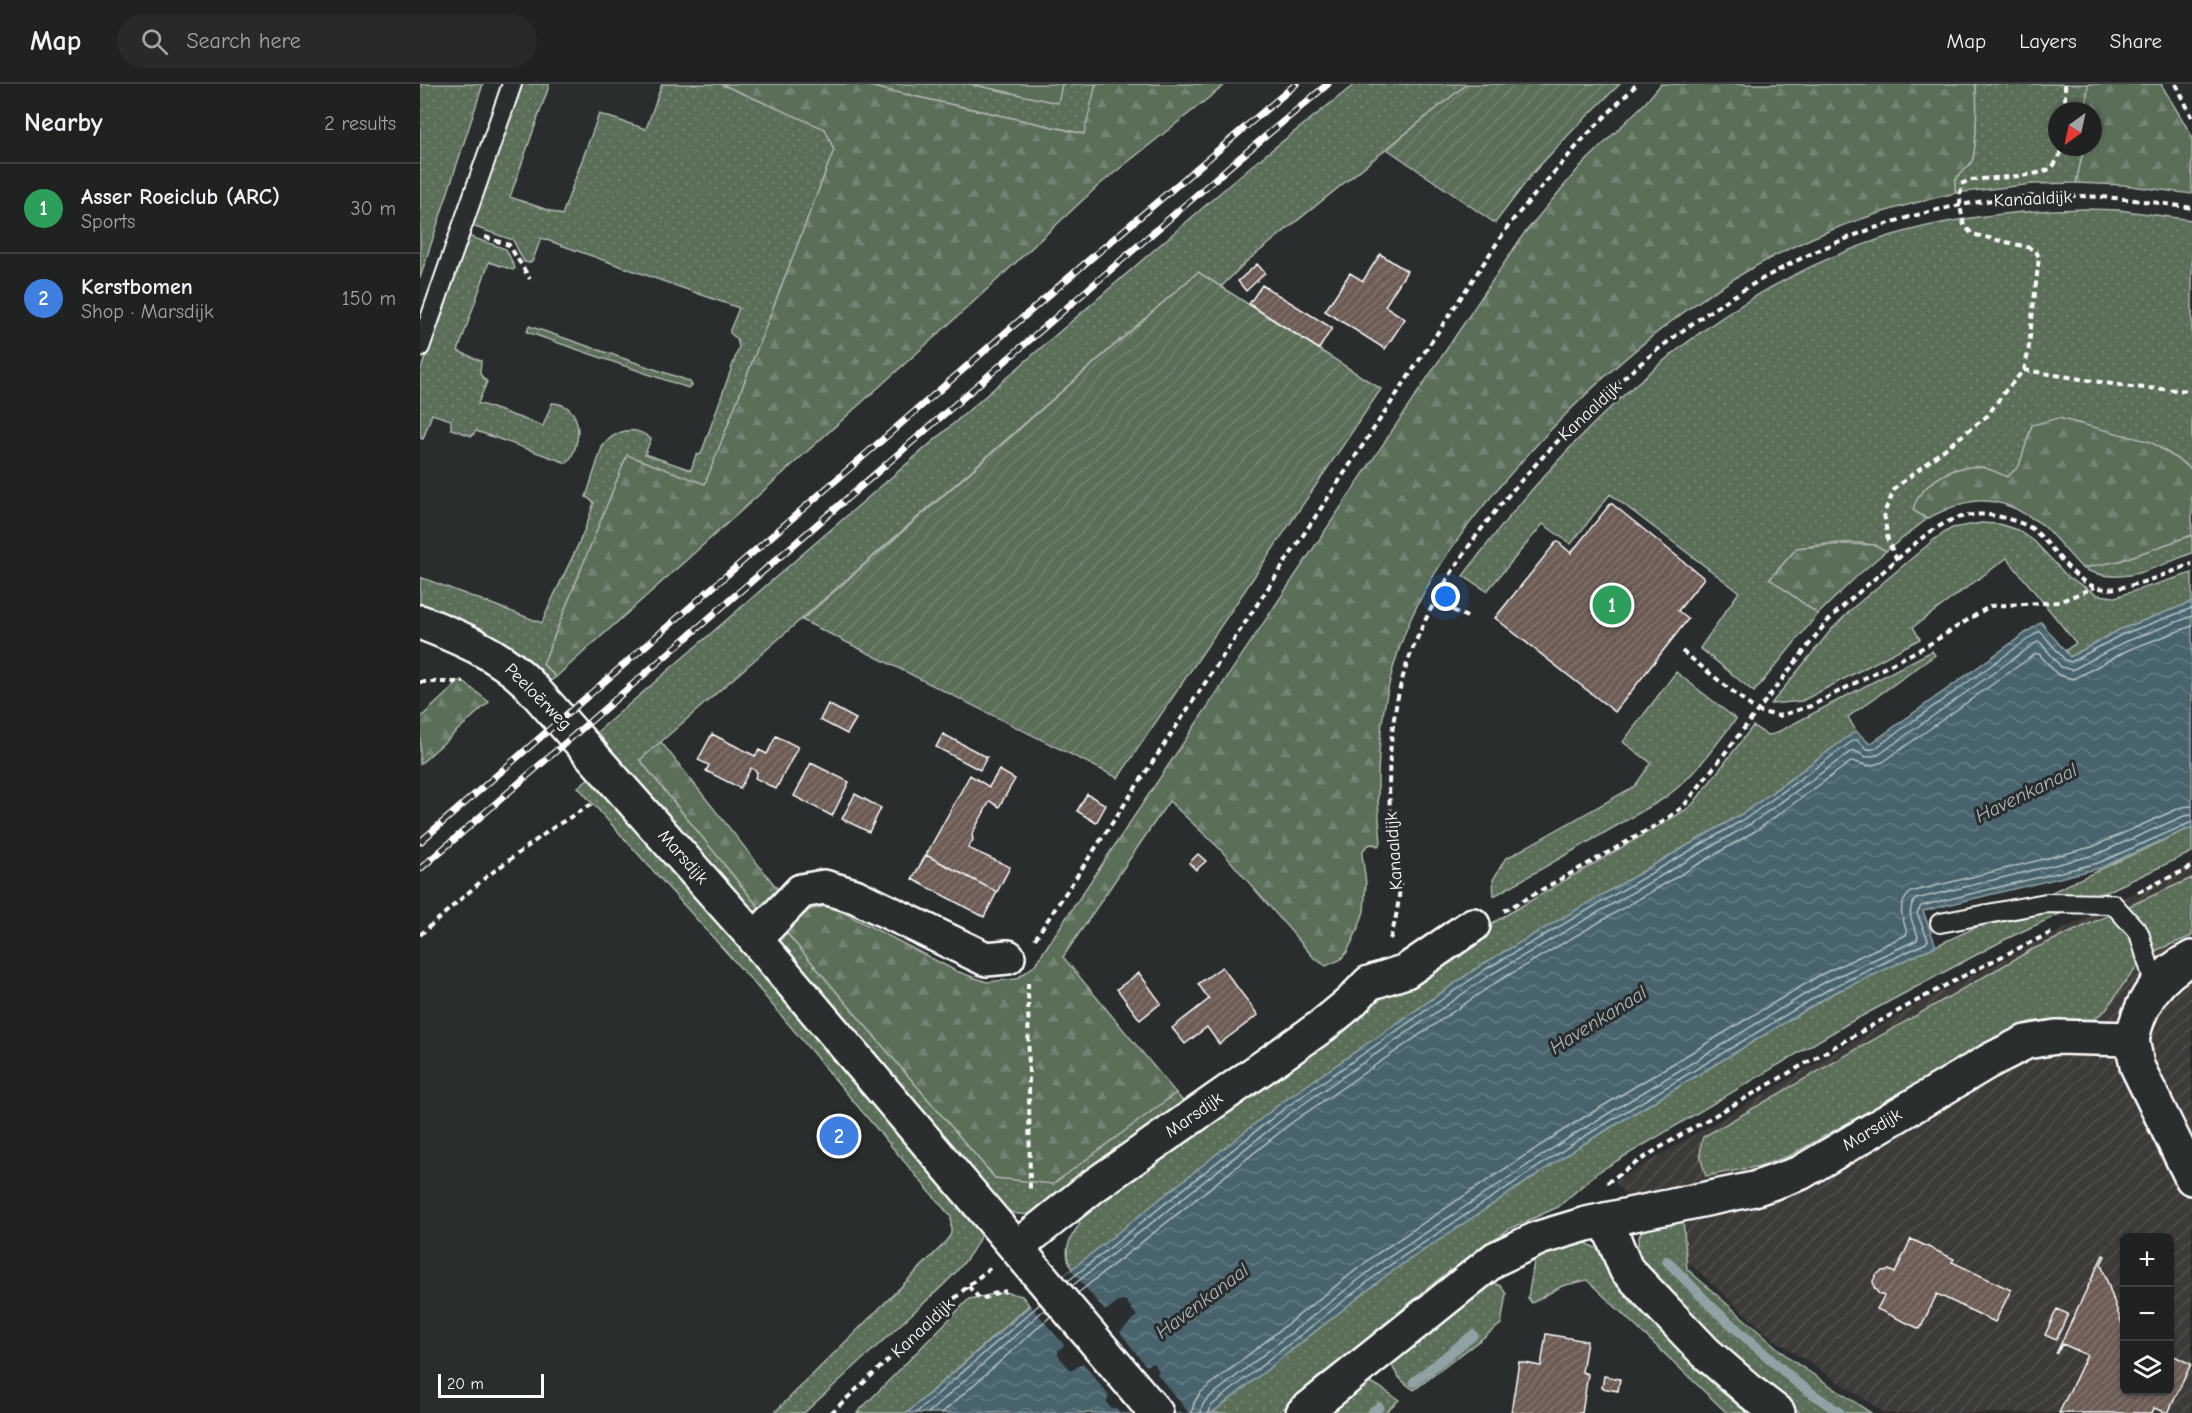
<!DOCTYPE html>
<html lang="en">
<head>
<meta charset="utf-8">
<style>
  body { margin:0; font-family:"Comic Neue",sans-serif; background:#282a2a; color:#f1f3f6 }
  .controls { position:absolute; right:18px; bottom:18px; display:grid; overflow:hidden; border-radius:9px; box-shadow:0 2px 4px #0004 }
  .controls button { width:54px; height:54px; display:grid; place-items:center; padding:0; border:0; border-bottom:2px solid #3d3f40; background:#202222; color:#f1f3f6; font:30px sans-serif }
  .compass { position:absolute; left:1628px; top:18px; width:54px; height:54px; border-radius:50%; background:#202222; box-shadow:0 2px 4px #0004; rotate:213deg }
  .scale { position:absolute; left:18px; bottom:15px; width:106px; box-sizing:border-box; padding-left:6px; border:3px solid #fff; border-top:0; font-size:16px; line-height:21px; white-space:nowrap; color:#fff; -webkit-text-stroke:4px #2a2d2e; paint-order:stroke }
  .you { position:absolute; left:1026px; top:513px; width:21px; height:21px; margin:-15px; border:4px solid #fff; border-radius:50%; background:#1a73e8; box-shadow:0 0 0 9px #1a73e833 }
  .badge { display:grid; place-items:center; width:39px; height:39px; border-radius:50%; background:#2563eb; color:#fff; font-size:20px; font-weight:700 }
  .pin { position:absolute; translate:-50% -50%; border:3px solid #fff; box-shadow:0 2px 6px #0006 }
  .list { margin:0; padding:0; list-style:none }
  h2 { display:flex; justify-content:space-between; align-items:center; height:78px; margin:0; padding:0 24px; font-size:26px }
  h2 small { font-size:20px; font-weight:400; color:#a2a4a5 }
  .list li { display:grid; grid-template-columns:39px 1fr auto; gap:18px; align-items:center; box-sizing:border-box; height:90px; padding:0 24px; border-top:2px solid #3d3f40 }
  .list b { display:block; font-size:22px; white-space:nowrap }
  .list p { margin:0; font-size:20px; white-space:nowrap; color:#a2a4a5 }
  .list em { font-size:20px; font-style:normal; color:#a2a4a5 }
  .icon { flex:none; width:33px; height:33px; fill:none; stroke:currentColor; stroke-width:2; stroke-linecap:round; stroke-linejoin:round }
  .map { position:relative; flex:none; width:1772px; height:1329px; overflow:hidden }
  header { display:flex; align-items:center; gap:36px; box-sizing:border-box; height:84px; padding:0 30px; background:#202222; border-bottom:2px solid #3d3f40 }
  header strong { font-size:28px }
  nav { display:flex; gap:33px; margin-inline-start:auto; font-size:21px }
  .search { width:420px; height:54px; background:#282a2a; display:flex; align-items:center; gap:15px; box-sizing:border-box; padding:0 21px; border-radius:33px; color:#a2a4a5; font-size:22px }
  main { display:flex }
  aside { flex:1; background:#202222 }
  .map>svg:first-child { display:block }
</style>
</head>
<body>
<header>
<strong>Map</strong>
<div class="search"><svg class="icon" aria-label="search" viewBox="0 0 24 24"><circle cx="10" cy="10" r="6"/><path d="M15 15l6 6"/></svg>Search here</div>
<nav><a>Map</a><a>Layers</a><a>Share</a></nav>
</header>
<main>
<aside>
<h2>Nearby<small>2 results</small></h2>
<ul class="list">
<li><span class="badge" style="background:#2e9e5b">1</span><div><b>Asser Roeiclub (ARC)</b><p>Sports</p></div><em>30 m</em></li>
<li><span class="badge" style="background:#3f7fe0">2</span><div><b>Kerstbomen</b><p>Shop · Marsdijk</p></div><em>150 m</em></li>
</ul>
</aside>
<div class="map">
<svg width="1772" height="1329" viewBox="0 0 1772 1329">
  <defs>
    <pattern id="industrial-furrows" width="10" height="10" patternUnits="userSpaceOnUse" patternTransform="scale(1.5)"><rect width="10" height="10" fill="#3e3b39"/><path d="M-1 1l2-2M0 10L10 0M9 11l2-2" fill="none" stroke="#514f4d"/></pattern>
    <pattern id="grass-dots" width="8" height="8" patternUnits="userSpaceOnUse" patternTransform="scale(1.5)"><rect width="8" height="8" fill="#5a6e59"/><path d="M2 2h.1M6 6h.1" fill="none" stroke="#738472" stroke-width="1.8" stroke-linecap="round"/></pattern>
    <pattern id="forest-firs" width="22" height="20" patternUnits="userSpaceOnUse" patternTransform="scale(1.5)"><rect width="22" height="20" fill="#5a6e59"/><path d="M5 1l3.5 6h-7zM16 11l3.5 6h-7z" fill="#738472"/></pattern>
    <pattern id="garden-furrows" width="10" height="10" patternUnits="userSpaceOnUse" patternTransform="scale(1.5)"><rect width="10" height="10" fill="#5a6e59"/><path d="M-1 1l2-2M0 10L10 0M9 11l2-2" fill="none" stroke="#738472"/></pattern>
    <pattern id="water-waves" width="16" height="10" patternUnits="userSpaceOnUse" patternTransform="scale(1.5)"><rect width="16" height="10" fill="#48646d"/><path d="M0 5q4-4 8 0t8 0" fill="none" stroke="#637b83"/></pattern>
    <pattern id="building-hatch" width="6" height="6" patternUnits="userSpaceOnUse" patternTransform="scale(1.5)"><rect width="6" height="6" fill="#6c5b54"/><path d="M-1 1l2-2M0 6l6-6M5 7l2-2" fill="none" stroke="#82746e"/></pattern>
  </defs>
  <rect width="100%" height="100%" fill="#2a2d2e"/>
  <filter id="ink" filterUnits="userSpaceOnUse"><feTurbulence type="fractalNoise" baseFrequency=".0167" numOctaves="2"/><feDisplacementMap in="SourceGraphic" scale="12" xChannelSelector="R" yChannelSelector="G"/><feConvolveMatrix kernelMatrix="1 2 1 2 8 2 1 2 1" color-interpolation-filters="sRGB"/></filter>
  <g filter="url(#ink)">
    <path fill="url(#industrial-furrows)" fill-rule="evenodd" d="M1772,779V1329H1465L1352,1254L1246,1158L1194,1098L1499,919ZM1704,1154H1750V1306H1704Z"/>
    <path fill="url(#grass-dots)" stroke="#acb6ac" stroke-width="1.5" d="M0,0H63L0,194Z
      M99,0H129V2L90,113L142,131L179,30L226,45L242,0H301L406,45L414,66L285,401L207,372L123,580L136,593L129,598L0,524V493L122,539C138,498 162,461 174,418L166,413L182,363C195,346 214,340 231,355L225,370L271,386L276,371L281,370L319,263L317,255L310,249V246L319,224L121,154L113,176L109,179L104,178L93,156L52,142Z
      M439,0H550L638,18L642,0H676L665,50Z
      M935,0H1047L826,178L801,203L778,188L220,676L341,826L329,834L177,648L830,83Z
      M1555,0H1668L1666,27H1637V63H1664L1656,99L1613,100L1536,109C1531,89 1544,91 1552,77C1556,69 1558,9 1555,0Z
      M1666,125L1699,126L1772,136V385L1731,358L1612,341L1599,383L1587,393L1563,383L1533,385L1513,398L1493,426L1507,435L1466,467C1442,452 1404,461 1377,464L1350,495L1398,530L1334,608L1280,564L1319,508L1190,410L1151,460L1123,440L1067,507L1043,492C1152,345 1294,205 1473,151C1536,132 1601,126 1666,125Z
      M48,152L86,165L95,184L93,186L69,178L38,267L61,277L60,290L67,298L58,319L123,342L132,319C165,320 162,361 147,379L56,347L52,352L31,345V336L12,330L3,355L0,354V288Z
      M109,242L269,297L272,301L268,304L107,248Z
      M1561,439L1579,440L1598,446L1614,457L1648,493L1678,511L1695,513L1772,489V518L1699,546L1650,573L1645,567L1656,559L1587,474L1493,543L1500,555L1382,617L1351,620L1411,546L1435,522L1516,454L1532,444Z
      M1772,451V469C1735,483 1701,504 1662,484L1699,477Z
      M1512,567L1515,571L1428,633L1436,647L1325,728L1063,880L861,1019L652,1185C642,1168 649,1154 660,1140L654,1130L1052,851L1264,727L1273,720L1333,642L1347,651L1354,650Z
      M1256,588L1316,635C1292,665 1271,698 1238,718L1074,812L1073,796L1085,775L1215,702L1231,679L1203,658Z
      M175,689L562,1148C547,1186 509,1213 480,1241C448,1270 416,1300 384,1329H354L524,1160L531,1150V1133L333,898L158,703Z
      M1772,743V768L1584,856L1427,940L1178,1088L1138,1123L1089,1145L1016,1197L858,1329H792L968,1190L1160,1062L1412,910Z
      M1772,794V852L1737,866L1719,881L1702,902L1686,926L1674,935L1613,937L1598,942L1371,1071L1340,1082L1286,1092C1281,1077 1278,1068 1283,1053L1611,866Z
      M365,847L575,1094L633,1099L756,1009L766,1021L622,1127C595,1135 590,1129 569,1112L351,860Z
      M1263,1133L1267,1185L1370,1275L1451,1329H1381L1314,1277L1223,1186C1217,1169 1212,1148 1233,1138C1241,1134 1254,1134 1263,1133Z
      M1166,1159L1181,1167L1190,1189L1212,1219L1299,1306L1327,1329H1307L1167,1196L1142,1202L1112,1219L1108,1214L1115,1172L1151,1161Z
      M1071,1198L1081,1202L1086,1210L1081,1240L994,1306C981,1297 974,1290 970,1275Z
      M585,1208L602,1212L609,1221L487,1329H437L549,1215Z
      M945,1298L958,1302L979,1316L964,1329H902Z"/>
    <path fill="url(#forest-firs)" stroke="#acb6ac" stroke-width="1.5" d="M301,0H439L664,50L676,0H806L679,101L548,223L136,593L123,580L207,371L285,400L414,66L405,45Z
      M1241,0H1555C1558,9 1556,69 1552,77C1544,91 1531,89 1536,109C1486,120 1438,134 1392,154C1280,203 1182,287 1101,378C1059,425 1019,474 992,532C960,603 953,681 961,758L958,762C950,757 944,763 942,770L946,799L944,827L938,845L927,868L920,876L906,882L894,874L800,765L749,717L643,873L756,1009L633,1100L575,1094L365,847L389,826L409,821L536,887L567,898L596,895L614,882L1103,151L1159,84L1226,18Z
      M1668,0H1741L1772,52V110L1703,101L1656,99L1664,63H1673V27H1666Z
      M1638,334L1731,358L1772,385V451L1699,477L1662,484C1649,470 1637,456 1624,442C1619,438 1613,435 1608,432C1572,408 1543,415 1507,435L1493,426C1499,399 1538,377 1565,384C1573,386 1580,390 1587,393L1599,382L1612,341Z
      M1425,460L1455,461L1466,467L1436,493L1398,530L1350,495L1377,464Z
      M41,596L69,618L0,680V634Z
      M241,658L360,808L341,826L220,676Z"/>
    <path fill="url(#garden-furrows)" stroke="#acb6ac" stroke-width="1.5" d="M1047,0H1200L1154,45L1113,89L1075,139L967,65Z
      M778,188L961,305L698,694L382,536Z"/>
    <path fill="#5a6e59" stroke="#acb6ac" stroke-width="1.5" d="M550,0H642L638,19Z"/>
    <path fill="url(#water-waves)" stroke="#91a2a7" stroke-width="1.5" d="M1772,518V743L1680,784L1503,827L1516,862L1412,910L1160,1062L968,1190L792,1329H487L652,1185L861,1019L1063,880L1325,728L1436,647L1450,660L1621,538L1650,573L1699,546Z"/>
    <path fill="#2a2d2e" d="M651,1186L685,1227L701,1216L706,1217L717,1232L700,1248L726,1282L731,1279L734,1280L739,1286L737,1290L769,1329H700L696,1324H691L686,1318L689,1312L663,1279L651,1287L638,1271V1267L644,1261L609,1220Z"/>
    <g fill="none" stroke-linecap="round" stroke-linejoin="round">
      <path stroke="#b6c1c5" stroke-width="1.5" d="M648,1197L865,1024L1066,885L1328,733L1434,656H1437L1447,665H1454L1618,548H1621L1645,576L1651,578L1701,551L1772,524
        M652,1202L869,1030L1070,891L1332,739L1433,666L1446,673L1458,671L1617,558H1620L1641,583L1652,586L1705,558L1772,532
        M658,1209L874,1037L1075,899L1337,746L1432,677L1449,682L1463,678L1615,570H1619L1638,591L1654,595L1708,566L1772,542
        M496,1329L620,1220
        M508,1329L625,1225
        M522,1329L631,1232
        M772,1329L774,1319L780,1309L955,1171L1148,1043L1400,891L1486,851L1487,848C1481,832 1477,820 1491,808L1672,763L1762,723L1772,722
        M781,1329L782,1322L786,1316L960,1179L1153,1051L1405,898L1497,856L1498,852C1493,840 1485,827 1496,815L1675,771L1764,732L1772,731
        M789,1329L791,1322L964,1185L1157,1057L1409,905L1506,859L1508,856L1497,829L1501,822L1678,779L1772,738"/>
      <path stroke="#91a2a7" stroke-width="10" d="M1247,1177L1295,1226L1376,1298L1420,1329
        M994,1298L1053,1251
        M951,1329L959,1323"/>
    </g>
    <path fill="url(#building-hatch)" stroke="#fff" stroke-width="1.5" d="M960,170L987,187L965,222L985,235L965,265L905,227L930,189L943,197Z
      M837,180L845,189L826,207L818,197Z
      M842,201L912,244L899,265L829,220Z
      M1191,419L1284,494L1258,527L1268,535L1195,628L1075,534L1137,457L1151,469Z
      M408,620L436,635L427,650L400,636Z
      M292,650L335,672L339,666L347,670L356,652L378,663L356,705L335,694L337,688L331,684L320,704L286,687L289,681L278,676Z
      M523,650L567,673L560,686L516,663Z
      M391,679L429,698L412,732L374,712Z
      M579,686L595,695L579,723L570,717L552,750L553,756L548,764L590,783L577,808L506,771L550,691L569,703Z
      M435,710L461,724L449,748L422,735Z
      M667,710L686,721L676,739L657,727Z
      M778,770L786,777L776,786L769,779Z
      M506,771L577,808L564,833L492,795Z
      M802,883L838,931L799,960L787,943L765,960L752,944L789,915L778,900Z
      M719,889L741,919L720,936L697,905Z
      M1491,1155L1534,1175L1532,1178L1591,1206L1575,1238L1517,1210L1500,1245L1457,1225L1464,1212L1458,1209L1454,1203L1453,1197L1456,1191L1462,1187L1469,1186L1475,1189Z
      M1683,1171L1685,1172L1681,1180L1704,1246V1306H1750V1270L1771,1280L1748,1329L1734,1324L1732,1329H1639L1667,1271L1643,1260L1636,1270Z
      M1637,1225L1648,1230L1636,1256L1625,1251Z
      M1126,1250L1167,1257L1162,1288L1168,1290L1162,1329H1091L1099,1278L1121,1282Z
      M1184,1292L1200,1295L1198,1307L1182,1304Z"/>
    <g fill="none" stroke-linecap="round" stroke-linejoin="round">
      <g stroke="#fff" stroke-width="22">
        <path id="lane" d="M0,263L92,0
          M1520,839L1626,819L1693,820L1719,849L1735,902"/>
      </g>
      <g stroke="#fff" stroke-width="38">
        <path id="street" d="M335,855L381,807L404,803L435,812L566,875L588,873
          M1712,955L1717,982L1772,1094
          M1186,1136L1206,1185L1285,1268L1332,1309L1358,1329
          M597,1163L672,1103L902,942L930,919L949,899L986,887L1053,841"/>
      </g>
      <g stroke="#fff" stroke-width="38">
        <path id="secondary" d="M0,538C39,553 77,569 107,598L335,855L736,1329
          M883,1329L1075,1175L1119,1154L1166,1140L1334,1105L1380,1089L1569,977L1606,958L1636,953L1712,955C1720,918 1738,891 1772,874"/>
      </g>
      <path stroke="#fff" stroke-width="4" stroke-dasharray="6 4.5" stroke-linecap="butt" d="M1756,0L1772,33
        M1645,27V0
        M65,153L89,161L110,195
        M1604,286L1711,303L1772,307
        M1477,476L1468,457L1464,429L1475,404L1567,332L1586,306L1604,286L1608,270L1619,173L1615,166L1607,163L1552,150L1544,141L1540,122L1541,100L1550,96C1567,94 1619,93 1631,84C1637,79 1640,70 1642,63
        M1014,517L1047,533
        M1262,567L1337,627L1359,632L1391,622L1508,561L1570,522L1639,518L1675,503
        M0,598H44
        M1718,808L1772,783
        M1084,827L1242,738L1263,723L1405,540C1424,520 1445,503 1466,485C1501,455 1530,421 1581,433C1592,436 1605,439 1615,447C1634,463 1650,494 1675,503C1700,511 1747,489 1772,480
        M0,851L66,793L134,743L172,720
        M615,855L1091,138L1164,54L1217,0
        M970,855C976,837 979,818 980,799C980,779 973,757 971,737C966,688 971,626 987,580C1018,494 1070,428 1133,362C1255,233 1410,132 1590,114C1650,108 1712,114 1772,124
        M608,899L610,1108
        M1187,1099C1236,1063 1291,1034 1343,1004C1438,949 1533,894 1633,848
        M548,1202L561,1216L573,1210L586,1207
        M411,1329L548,1202L570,1184"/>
      <use href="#lane" stroke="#2a2d2e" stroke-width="18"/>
      <use href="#street" stroke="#2a2d2e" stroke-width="33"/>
      <use href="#secondary" stroke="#2a2d2e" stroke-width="33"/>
      <g stroke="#fff" stroke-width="7">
        <path id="rail" d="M0,758L669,176L876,0
          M0,785L810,82L908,0"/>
      </g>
      <use href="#rail" stroke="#2a2d2e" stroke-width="4.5" stroke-dasharray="14" stroke-linecap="butt"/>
    </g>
  </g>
  <g text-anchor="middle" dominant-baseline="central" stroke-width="6" stroke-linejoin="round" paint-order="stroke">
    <g font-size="18" fill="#fff" stroke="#2a2d2e">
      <text transform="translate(1613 115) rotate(-3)">Kanaaldijk</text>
      <text transform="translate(1170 327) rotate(-43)">Kanaaldijk</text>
      <text transform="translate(118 613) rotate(45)">Peeloërweg</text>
      <text transform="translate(974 767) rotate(-94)">Kanaaldijk</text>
      <text transform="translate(263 773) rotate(49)">Marsdijk</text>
      <text transform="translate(774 1031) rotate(-35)">Marsdijk</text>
      <text transform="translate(1452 1046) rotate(-31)">Marsdijk</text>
      <text transform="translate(503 1244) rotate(-43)">Kanaaldijk</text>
    </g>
    <g font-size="20" font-style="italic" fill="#adb9bd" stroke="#2a2d2e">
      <text transform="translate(1606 709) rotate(-26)">Havenkanaal</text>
      <text transform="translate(1178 936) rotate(-32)">Havenkanaal</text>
      <text transform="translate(782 1217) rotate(-37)">Havenkanaal</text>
    </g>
  </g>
</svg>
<div class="controls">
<button>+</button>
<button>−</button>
<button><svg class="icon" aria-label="layers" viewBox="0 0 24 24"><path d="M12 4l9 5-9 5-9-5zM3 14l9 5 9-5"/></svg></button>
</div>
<svg class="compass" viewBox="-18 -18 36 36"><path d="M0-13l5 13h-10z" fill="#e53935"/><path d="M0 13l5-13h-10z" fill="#a2a4a5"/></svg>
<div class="scale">20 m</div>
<div class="you"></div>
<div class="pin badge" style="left:1192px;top:521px;background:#2e9e5b">1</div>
<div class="pin badge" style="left:419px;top:1052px;background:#3f7fe0">2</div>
</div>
</main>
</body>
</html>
